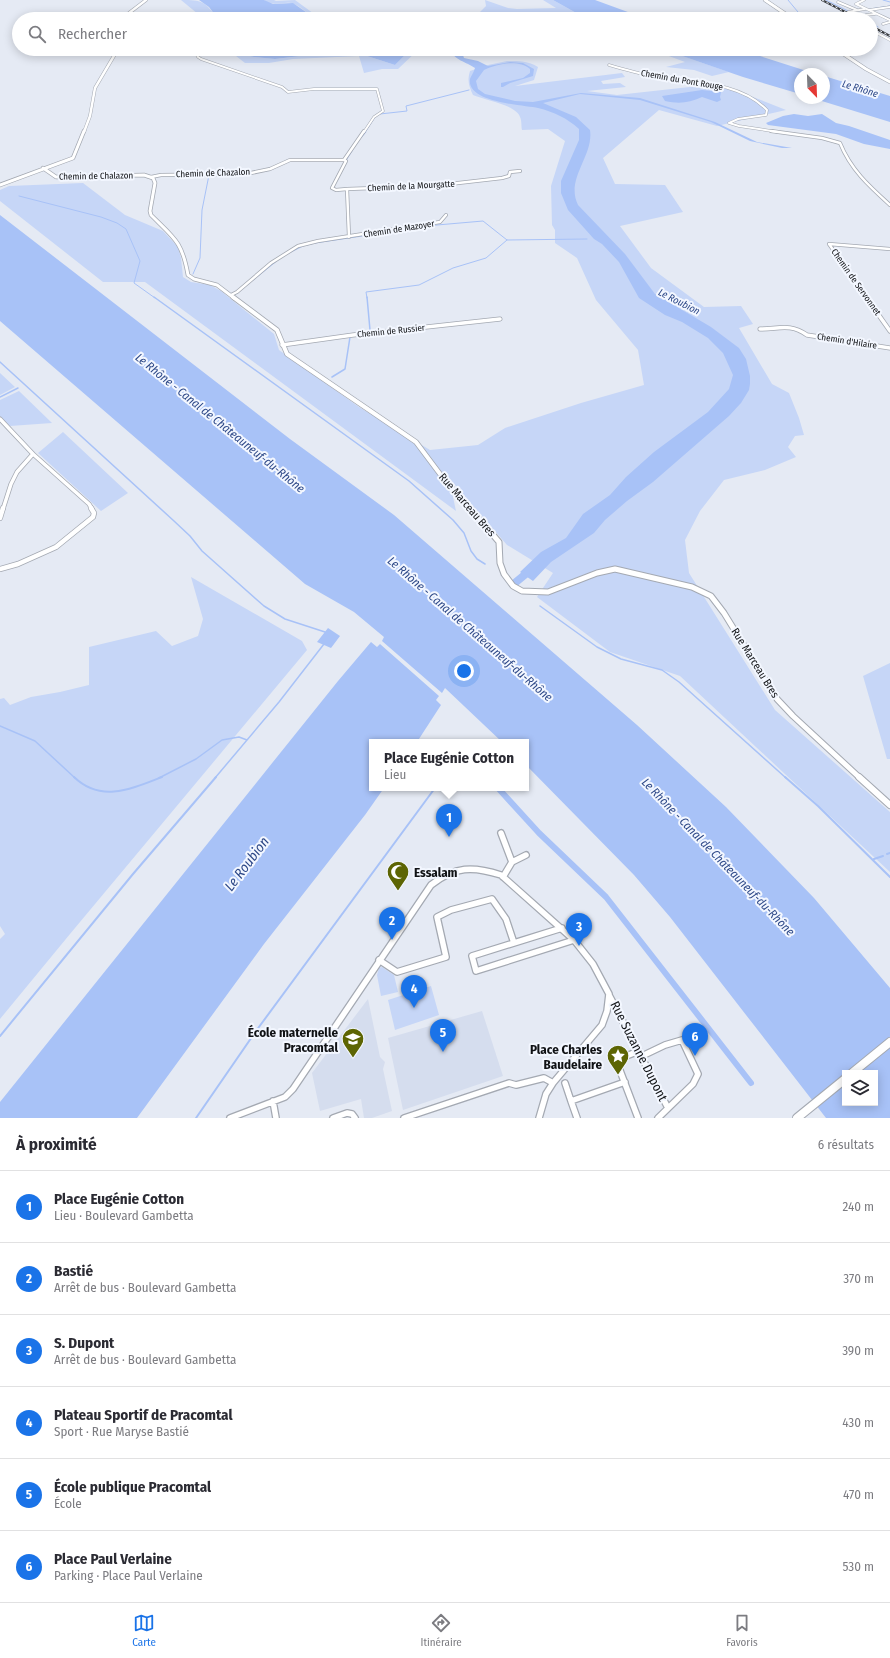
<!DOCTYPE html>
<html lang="fr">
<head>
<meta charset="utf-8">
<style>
  body { margin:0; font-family:"Fira Sans Condensed",sans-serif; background:#f2f2f3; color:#2b2b33 }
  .controls { position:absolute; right:12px; bottom:12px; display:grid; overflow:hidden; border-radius:0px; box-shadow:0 2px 10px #0003 }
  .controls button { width:36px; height:36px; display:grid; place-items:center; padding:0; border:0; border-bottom:1px solid #e1e1e2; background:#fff; color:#2b2b33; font:20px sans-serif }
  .compass { position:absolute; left:794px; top:68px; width:36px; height:36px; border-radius:50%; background:#fff; box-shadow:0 2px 10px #0003; rotate:157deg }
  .you { position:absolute; left:464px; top:671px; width:14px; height:14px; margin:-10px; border:3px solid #fff; border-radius:50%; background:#1a73e8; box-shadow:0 0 0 6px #1a73e833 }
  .badge { display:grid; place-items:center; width:26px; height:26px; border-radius:50%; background:#1a73e8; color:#fff; font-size:13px; font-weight:700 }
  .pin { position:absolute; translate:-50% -33px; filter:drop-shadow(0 1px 2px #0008) }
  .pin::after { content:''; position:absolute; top:21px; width:14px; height:12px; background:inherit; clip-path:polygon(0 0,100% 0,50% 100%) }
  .popup { position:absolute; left:369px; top:739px; width:160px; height:52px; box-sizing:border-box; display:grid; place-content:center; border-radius:0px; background:#fff; filter:drop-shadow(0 1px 3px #0005); font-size:13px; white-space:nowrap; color:#7c7c81 }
  .popup b { font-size:15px; color:#2b2b33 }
  .popup::after { content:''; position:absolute; left:50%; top:100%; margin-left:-8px; border:8px solid transparent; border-top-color:#fff }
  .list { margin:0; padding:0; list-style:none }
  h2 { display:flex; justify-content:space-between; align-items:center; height:52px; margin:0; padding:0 16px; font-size:17px }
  h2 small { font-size:13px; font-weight:400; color:#7c7c81 }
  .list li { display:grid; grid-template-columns:26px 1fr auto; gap:12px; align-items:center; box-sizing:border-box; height:72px; padding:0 16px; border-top:1px solid #e1e1e2 }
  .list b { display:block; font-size:15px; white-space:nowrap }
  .list p { margin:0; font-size:13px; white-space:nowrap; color:#7c7c81 }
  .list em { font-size:13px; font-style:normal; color:#7c7c81 }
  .icon { flex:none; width:22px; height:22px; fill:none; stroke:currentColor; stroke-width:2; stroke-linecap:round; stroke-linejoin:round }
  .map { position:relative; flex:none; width:890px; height:1118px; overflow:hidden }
  .search { position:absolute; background:#fff; box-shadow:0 2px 10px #0003; left:12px; right:12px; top:12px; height:44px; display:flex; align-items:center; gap:10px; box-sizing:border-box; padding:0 14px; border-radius:22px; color:#7c7c81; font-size:15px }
  .sheet { height:484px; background:#fff }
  nav { display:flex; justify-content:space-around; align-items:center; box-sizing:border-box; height:56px; border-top:1px solid #e1e1e2; background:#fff; font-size:11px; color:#7c7c81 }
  nav a { display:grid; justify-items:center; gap:2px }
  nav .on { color:#1a73e8 }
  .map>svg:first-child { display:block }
</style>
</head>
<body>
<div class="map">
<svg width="890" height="1118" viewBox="0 0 890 1118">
  <rect width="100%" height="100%" fill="#e5eaf4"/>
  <path fill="#d5ddee" d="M841,12L853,19H797Z
    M368,999L380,1057L385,1062L383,1069L392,1111L372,1118H364L361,1099L320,1111L312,1073Z
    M482,1011L503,1076L403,1110L388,1038Z"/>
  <path fill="#c6d6f7" d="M181,0C203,0 204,1 218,19H204Z
    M264,0H274L276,1L295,0L321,19C311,19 304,8 294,4C285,0 273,8 264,0Z
    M485,0L508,8L517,9L556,8L543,0H553L587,19H469L478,14L486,6Z
    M233,49H243L245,55L254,57L275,59L318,54L364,55L395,65L411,49H419L398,69H382L364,73L359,56L293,59L269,63H245L236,56Z
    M650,49H662L729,72L712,76L694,70L666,67L685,62Z
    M507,61C519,61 528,61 538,67L534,80L515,86L622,73L625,77L601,81L603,84L620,83L626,87L587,91L617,95L708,85L730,88L786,110L717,126L659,110L603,158L615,184L665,185L683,212L620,226L651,268L704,307L741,306L753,324L739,328L772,384L789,393L799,418L804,435L795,436L788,447L796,457L765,470L724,480L700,511L685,540L689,573L775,710L890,812V872L680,676L610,652L537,597L553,573L507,545L449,478L456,511L145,282H103L0,201V190L9,186L83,183L125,215L163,231L178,247L181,258L183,277L191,282L210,285L221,291L274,334L279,350L359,407L430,450L478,445L505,428L581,403L644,385L638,350L596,300L577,258L555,243V230L552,225L551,186L565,141L548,129L522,130C521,126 522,121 520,117C517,105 484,100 473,95C469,86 467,81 470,71L488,65Z
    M0,373L15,387L0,395Z
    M19,391L52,423L10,426L0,416V400Z
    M63,432L128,493L101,511L38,453Z
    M191,577L302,641L307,650L70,934L0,1019V939L5,934L0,926V699L4,698L10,705L31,697L60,692L89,685V647L156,631L172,646L198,636L203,619Z
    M890,663V759H887L863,676Z
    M382,967L394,975L398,992L381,996L377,975L379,968Z
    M431,986L439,1015L395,1030L388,1000Z"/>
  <path fill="#a8c2f7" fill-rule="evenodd" d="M199,0H264L273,4L293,3L316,19H218L209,7Z
    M553,0H595L647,19H587Z
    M243,49H411L395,65L364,55L318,54L275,59L254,57L245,55Z
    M450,49H461L464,58L478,61L488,66L510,62L523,63L534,69L533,76L510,83L503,87H501V83L523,78L530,73V69C518,59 497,64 484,70L476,81L478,89L485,94L515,101L533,102L581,93L640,98L715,122L757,142L792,148H782L750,141L711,122L640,100L580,94L543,103L576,117L590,130C594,156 565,179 578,205L625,254L655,294L711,327L739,348L746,359L750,376V384L749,390L741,403L729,416L653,482L627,501L605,520L594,533L551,562L533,581L520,572L541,552L566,538L583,514L610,495L626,477L654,452L708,412L729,389L733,375L723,353L708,338L682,322L665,315L639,298L619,262L602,244L594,239L568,210L561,193V181L579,140V129C567,118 554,112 538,108C525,105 466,103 470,79C471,76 474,72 475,68C467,62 453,60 450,49Z
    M662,49H738L816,74H800V94L743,77Z
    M824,76L890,96V122L812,98H824Z
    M702,90L721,92L720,97L721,100L717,102L702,97C689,103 679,104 665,101L662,96Z
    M794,114L808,116L822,114L836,123L849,126L890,140V149L864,144L836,134L768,125L766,123L783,116Z
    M0,215L290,439L394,515L637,725L726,807L814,898L890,988V1118H826L670,917L634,875L526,765V742H502L445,688L442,693L382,641L384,637L354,612L305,584L0,321ZM845,1073H875V1103H845Z
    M328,628L340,636L331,648L317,642Z
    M371,642L377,647L380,644L439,696L436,700L441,705L417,742H372V788H384L365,815L264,944L137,1118H0V1102L338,681Z"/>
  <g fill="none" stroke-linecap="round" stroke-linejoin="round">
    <path stroke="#a8c2f7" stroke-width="1" d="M788,0L798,12L796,17
      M826,0L848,11
      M883,0L890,2
      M870,9L890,6
      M850,12L862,19
      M871,23L878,27
      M380,114L407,111L406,106L469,90
      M366,131L375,117
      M360,139L366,132
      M347,159L352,151
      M225,175H239
      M19,196L101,217L117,223L126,229L140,261L134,283L155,298
      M291,252L303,246L315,243L437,225L483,221L507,240L587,239
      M193,274L200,258L202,210L209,175
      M237,293L278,260
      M367,298L366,292L419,285L453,268L486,258L507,240"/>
    <path stroke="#a8c2f7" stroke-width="1.5" d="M154,297L409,481L453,520L464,533L471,551L477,559L485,564
      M367,297L370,330L367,332
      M0,362L174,521L190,536L202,551L264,606L285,619L325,632
      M332,377L345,369L350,337
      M0,397L18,388
      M540,606L597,647L621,659L662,670L679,682L786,778
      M0,726L35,741L75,778
      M159,778L196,759L222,740L239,737L247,740
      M215,778L279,702L324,644"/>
    <path stroke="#a8c2f7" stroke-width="2" d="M74,777C101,803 131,789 162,777
      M785,777L818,806L890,877
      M887,854L890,853
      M874,859L883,856
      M0,1036L133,874L216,777
      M196,1118L256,1031L435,788"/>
    <path stroke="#a8c2f7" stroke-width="6" d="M498,788L539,833L606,897L751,1083"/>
    <path stroke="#a8c2f7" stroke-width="8" d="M516,582L533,568"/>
    <g stroke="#a4a9b2" stroke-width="3">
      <path id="minor-far4" d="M864,0L856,4L890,20
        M838,2L857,10
        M869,10L890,7
        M848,12L865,9
        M841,13L851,19
        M866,15L875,14
        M883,24L890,22
        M871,30L890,40
        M194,49L198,57L201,59L282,87L288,92L314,89H377L383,111L374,117L364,132
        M609,65C623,69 637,73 651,76C689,83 738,80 767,110L766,115L738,119L729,123L739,126L778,132"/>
    </g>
    <g stroke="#a4a9b2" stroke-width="4">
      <path id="minor-far3" d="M771,131L822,138L840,143C851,170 869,186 890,205
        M344,160L364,131
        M151,177L161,175L246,174L270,169L290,160H344L346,161L332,188L336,190L347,189L349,237
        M347,189L432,186L502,178L509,176L510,172L520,171
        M231,295L237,292L271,263L298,246L318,241L440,222L446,215
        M867,298L829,244L890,249"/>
    </g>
    <g stroke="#a4a9b2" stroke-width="5">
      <path id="minor-far2" d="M866,297L890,331
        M760,329C779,329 790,323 807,335L890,348
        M282,345L353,335L500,319
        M0,419L33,454L17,472L11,484L3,509
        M33,454L89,504L92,509"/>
    </g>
    <g stroke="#a4a9b2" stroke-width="6">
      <path id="minor-far1" d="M0,518L3,508
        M0,569L18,564L56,547L93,517L94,513L91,508"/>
    </g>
    <g stroke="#a4a9b2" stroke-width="8">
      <path id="minor" d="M501,833L512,862
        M503,877L512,862L526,855
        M562,928L472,956L476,971L574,940
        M379,960L397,972L446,957L437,917L451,910L492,899L506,919L514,943
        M609,995L668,1108
        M642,1056L665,1045L682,1040L698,1074L693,1084L658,1118
        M565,1083L571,1101
        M273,1101L276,1118
        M230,1118L285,1097L293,1089L431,885C455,866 473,866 501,875L574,940L593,964L609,994L607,1011L602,1025L553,1083L546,1094L539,1118
        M333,1118L347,1113L352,1114L355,1118
        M404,1118L509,1083L516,1085L544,1078L553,1083
        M577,1118L571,1101L625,1082
        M638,1118L616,1060L639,1051"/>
    </g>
    <g stroke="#a4a9b2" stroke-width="3.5">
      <path id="tertiary-far4" d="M125,19L129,13L146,0
        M84,132L90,116L95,88L118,49"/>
    </g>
    <g stroke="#a4a9b2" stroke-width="4.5">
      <path id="tertiary-far3" d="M43,168L56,177L144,175L153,178L155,183L150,211L151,215C174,238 182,241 188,275L194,279L217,285L234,298
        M0,185L73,158L84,131"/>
    </g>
    <g stroke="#a4a9b2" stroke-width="5.5">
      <path id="tertiary-far2" d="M233,297L277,330L287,354L416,442L440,474L471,509"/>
    </g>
    <g stroke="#a4a9b2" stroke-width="7">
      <path id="tertiary-far1" d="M470,508L499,542L500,563L504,574L513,586L522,591L548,592L597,573L615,569L692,587L711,596L724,613L777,699L793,716L860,778"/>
    </g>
    <g stroke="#a4a9b2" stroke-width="8">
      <path id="tertiary" d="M859,777L890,805"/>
    </g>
    <g stroke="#a4a9b2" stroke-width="4">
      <path id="primary-far1" d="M765,0L793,19
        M836,49L866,69L890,82"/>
    </g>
    <g stroke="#a4a9b2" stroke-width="10">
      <path id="primary" d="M852,1073L890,1042
        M797,1118L845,1079"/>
    </g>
    <use href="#minor-far4" stroke="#fff" stroke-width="2"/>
    <use href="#minor-far3" stroke="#fff" stroke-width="2.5"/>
    <use href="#minor-far2" stroke="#fff" stroke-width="3.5"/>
    <use href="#minor-far1" stroke="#fff" stroke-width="4.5"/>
    <use href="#minor" stroke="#fff" stroke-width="5.5"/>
    <use href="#tertiary-far4" stroke="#fff" stroke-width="2.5"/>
    <use href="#tertiary-far3" stroke="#fff" stroke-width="3"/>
    <use href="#tertiary-far2" stroke="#fff" stroke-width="4"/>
    <use href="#tertiary-far1" stroke="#fff" stroke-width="5"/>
    <use href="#tertiary" stroke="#fff" stroke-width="6"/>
    <use href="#primary-far1" stroke="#fff" stroke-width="3"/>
    <use href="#primary" stroke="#fff" stroke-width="8"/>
    <g stroke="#373a3e" stroke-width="2">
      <path id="rail" d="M822,0L859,19
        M871,26L890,36"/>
    </g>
    <use href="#rail" stroke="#f3f7ff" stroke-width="1" stroke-dasharray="2.5" stroke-linecap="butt"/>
  </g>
  <defs>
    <g id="mosque-pin" transform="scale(1.15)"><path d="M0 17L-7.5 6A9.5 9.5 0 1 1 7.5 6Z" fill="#5d6503" stroke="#f3f7ff"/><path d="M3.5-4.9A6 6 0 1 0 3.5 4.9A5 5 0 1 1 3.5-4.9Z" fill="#fff"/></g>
    <g id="school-pin" transform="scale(1.15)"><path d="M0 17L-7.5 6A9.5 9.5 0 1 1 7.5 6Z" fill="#5d6503" stroke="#f3f7ff"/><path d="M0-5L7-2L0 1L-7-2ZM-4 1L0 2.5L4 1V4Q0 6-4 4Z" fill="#fff"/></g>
    <g id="sight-pin" transform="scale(1.15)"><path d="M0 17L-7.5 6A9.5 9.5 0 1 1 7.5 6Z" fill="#5d6503" stroke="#f3f7ff"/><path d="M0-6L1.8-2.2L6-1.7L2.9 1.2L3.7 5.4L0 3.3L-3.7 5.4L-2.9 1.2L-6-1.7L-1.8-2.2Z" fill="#fff"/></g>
  </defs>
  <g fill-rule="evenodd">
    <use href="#mosque-pin" x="398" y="872"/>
    <use href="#school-pin" x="353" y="1039"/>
    <use href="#sight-pin" x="618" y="1056"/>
  </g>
  <g text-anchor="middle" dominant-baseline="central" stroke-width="4" stroke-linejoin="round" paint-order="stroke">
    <g font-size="9" fill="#101215" stroke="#f3f7ff">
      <text transform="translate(682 80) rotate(10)">Chemin du Pont Rouge</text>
      <text transform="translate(213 173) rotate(-2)">Chemin de Chazalon</text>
      <text transform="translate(96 176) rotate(-1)">Chemin de Chalazon</text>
      <text transform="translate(411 186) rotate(-3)">Chemin de la Mourgatte</text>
      <text transform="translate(399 229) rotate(-9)">Chemin de Mazoyer</text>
      <text transform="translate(856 282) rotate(55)">Chemin de Servonnet</text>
      <text transform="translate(391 331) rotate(-6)">Chemin de Russier</text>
      <text transform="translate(847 341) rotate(9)">Chemin d'Hilaire</text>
    </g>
    <g font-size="10" font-style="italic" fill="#2d4888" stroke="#f3f7ff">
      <text transform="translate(860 89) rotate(17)">Le Rhône</text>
      <text transform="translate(679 302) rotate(27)">Le Roubion</text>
    </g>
    <g font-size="11" fill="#101215" stroke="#f3f7ff">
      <text transform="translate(467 505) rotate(49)">Rue Marceau Bres</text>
      <text transform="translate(755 663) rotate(58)">Rue Marceau Bres</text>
    </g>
    <g font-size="12" font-style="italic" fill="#2d4888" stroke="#f3f7ff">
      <text transform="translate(220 423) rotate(39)">Le Rhône - Canal de Châteauneuf-du-Rhône</text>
      <text transform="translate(470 629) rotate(41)">Le Rhône - Canal de Châteauneuf-du-Rhône</text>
      <text transform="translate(718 857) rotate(46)">Le Rhône - Canal de Châteauneuf-du-Rhône</text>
    </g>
    <g font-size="13" font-weight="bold" fill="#101215" stroke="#f3f7ff" text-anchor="end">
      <text x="414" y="872" text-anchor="start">Essalam</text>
      <text x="338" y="1032">École maternelle<tspan x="338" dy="15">Pracomtal</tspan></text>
      <text x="602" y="1049">Place Charles<tspan x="602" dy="15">Baudelaire</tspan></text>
    </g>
    <g font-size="13" fill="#101215" stroke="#f3f7ff">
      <text transform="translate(639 1051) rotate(63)">Rue Suzanne Dupont</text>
    </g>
    <g font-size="14" font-style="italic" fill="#2d4888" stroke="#f3f7ff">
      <text transform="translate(247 864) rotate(-53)">Le Roubion</text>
    </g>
  </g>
</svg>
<div class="controls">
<button><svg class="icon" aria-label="layers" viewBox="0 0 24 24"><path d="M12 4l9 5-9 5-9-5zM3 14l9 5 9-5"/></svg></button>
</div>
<svg class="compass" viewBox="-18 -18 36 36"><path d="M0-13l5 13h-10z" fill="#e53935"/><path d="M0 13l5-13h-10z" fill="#7c7c81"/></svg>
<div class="you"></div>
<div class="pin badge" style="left:449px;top:837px">1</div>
<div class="popup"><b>Place Eugénie Cotton</b>Lieu</div>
<div class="pin badge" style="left:392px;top:940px">2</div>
<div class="pin badge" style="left:579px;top:946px">3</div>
<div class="pin badge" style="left:414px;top:1008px">4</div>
<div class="pin badge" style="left:443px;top:1052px">5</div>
<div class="pin badge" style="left:695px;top:1056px">6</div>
<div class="search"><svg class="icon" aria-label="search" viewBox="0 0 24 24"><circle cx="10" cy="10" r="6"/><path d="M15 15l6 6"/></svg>Rechercher</div>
</div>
<section class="sheet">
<h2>À proximité<small>6 résultats</small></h2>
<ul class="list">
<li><span class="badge">1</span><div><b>Place Eugénie Cotton</b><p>Lieu · Boulevard Gambetta</p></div><em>240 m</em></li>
<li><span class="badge">2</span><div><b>Bastié</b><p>Arrêt de bus · Boulevard Gambetta</p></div><em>370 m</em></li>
<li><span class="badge">3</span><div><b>S. Dupont</b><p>Arrêt de bus · Boulevard Gambetta</p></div><em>390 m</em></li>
<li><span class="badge">4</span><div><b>Plateau Sportif de Pracomtal</b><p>Sport · Rue Maryse Bastié</p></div><em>430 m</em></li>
<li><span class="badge">5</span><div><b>École publique Pracomtal</b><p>École</p></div><em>470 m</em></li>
<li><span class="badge">6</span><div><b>Place Paul Verlaine</b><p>Parking · Place Paul Verlaine</p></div><em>530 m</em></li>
</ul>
</section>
<nav>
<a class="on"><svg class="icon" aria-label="map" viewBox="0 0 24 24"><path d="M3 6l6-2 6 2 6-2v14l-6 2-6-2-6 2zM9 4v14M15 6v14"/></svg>Carte</a>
<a><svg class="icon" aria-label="directions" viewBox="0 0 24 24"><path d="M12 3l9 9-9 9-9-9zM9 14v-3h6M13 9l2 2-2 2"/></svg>Itinéraire</a>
<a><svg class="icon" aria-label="saved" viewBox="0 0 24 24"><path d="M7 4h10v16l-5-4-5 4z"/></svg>Favoris</a>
</nav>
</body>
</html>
